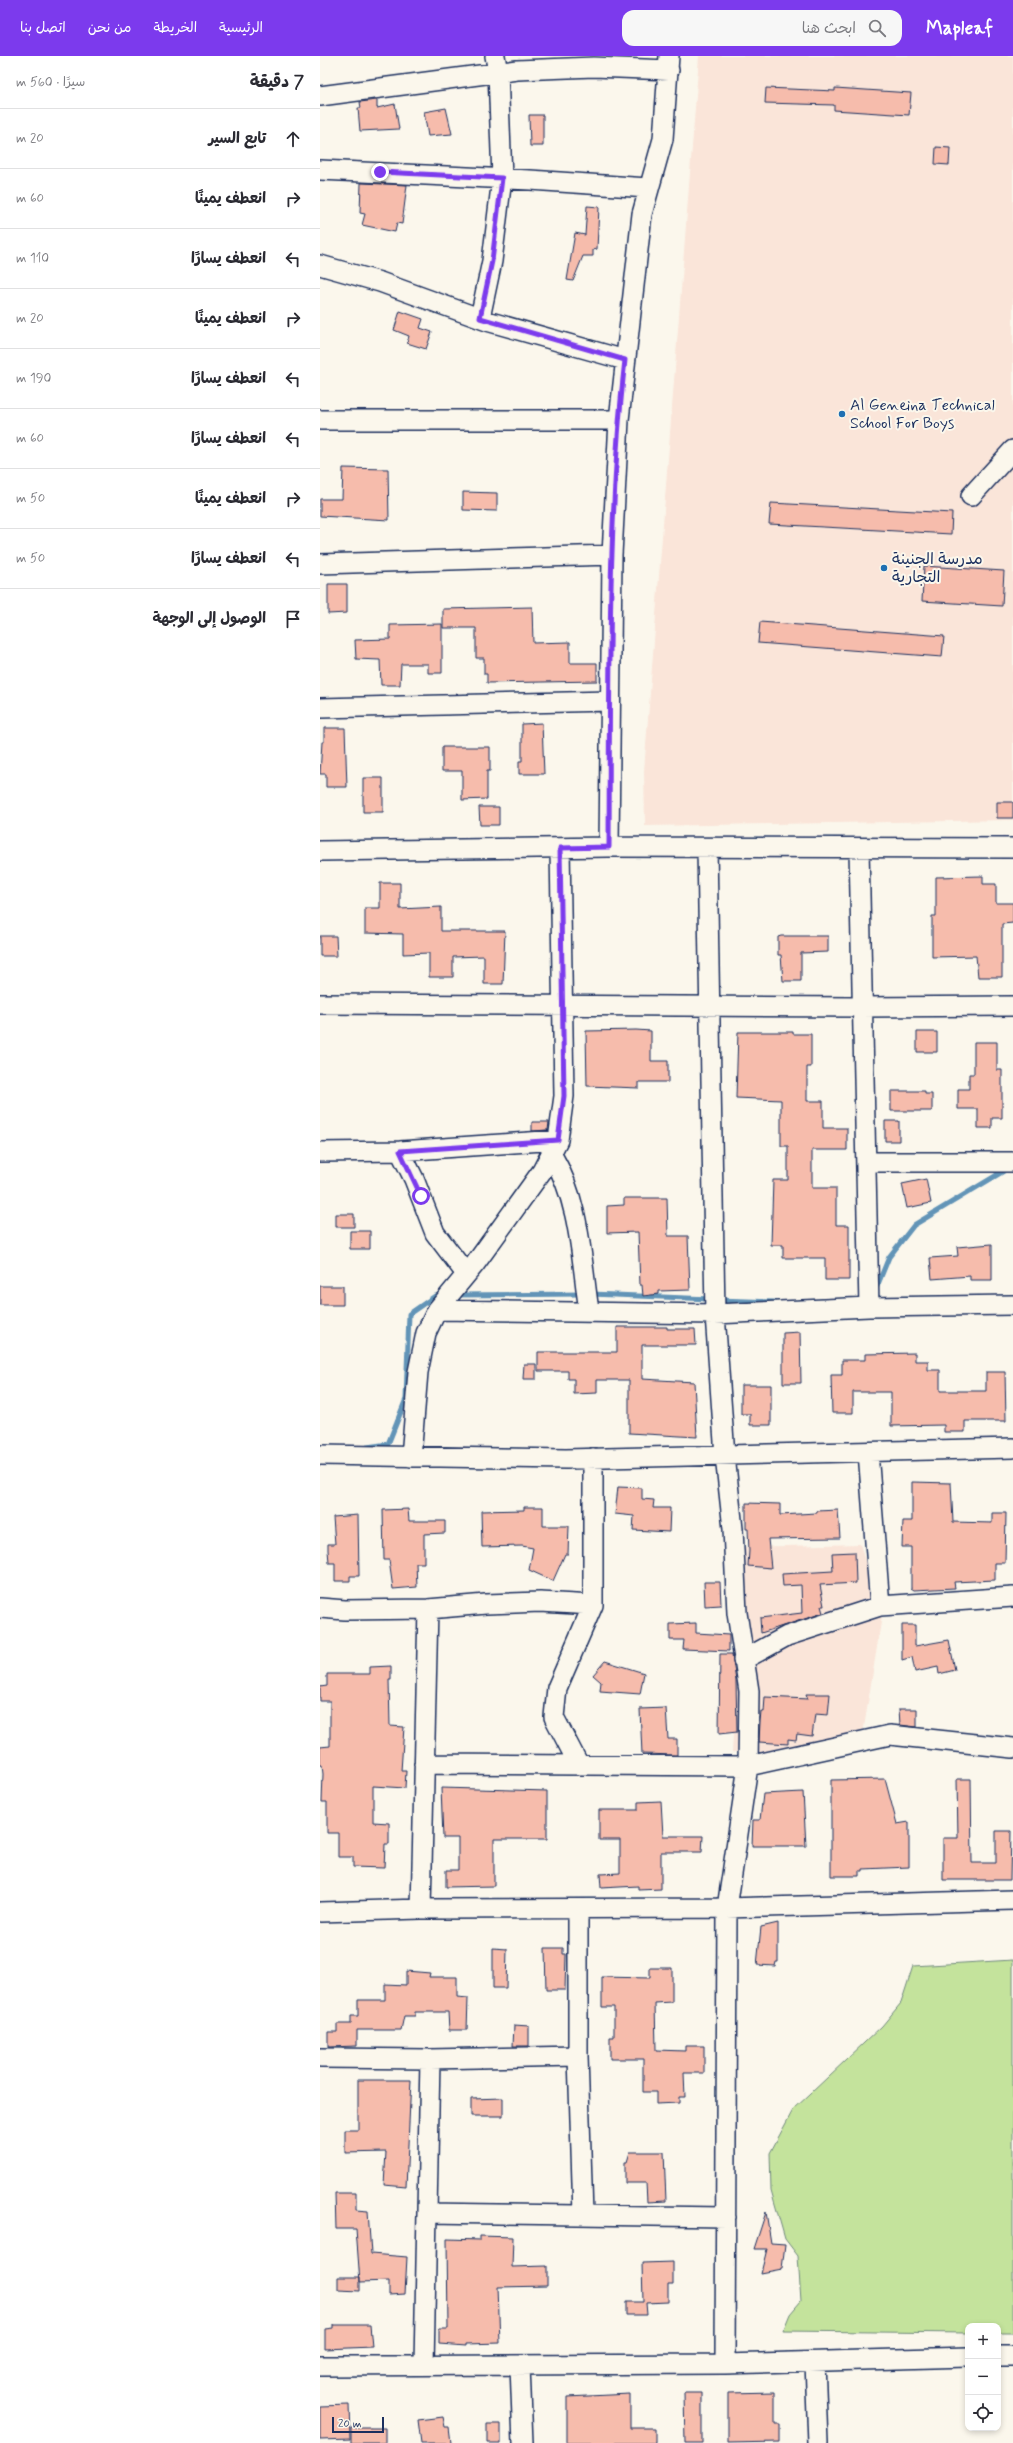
<!DOCTYPE html>
<html lang="ar">
<head>
<meta charset="utf-8">
<style>
  body { margin:0; font-family:Mynerve,"Playpen Sans Arabic",sans-serif; background:#f7f7f7; color:#2b2b33; direction:rtl }
  .controls { position:absolute; right:12px; bottom:12px; display:grid; overflow:hidden; border-radius:8px; box-shadow:0 2px 6px #0003 }
  .controls button { width:36px; height:36px; display:grid; place-items:center; padding:0; border:0; border-bottom:1px solid #e1e1e2; background:#fff; color:#2b2b33; font:20px sans-serif }
  .scale { position:absolute; left:12px; bottom:10px; width:52px; box-sizing:border-box; padding-left:4px; border:2px solid #1b2f5e; border-top:0; font-size:11px; line-height:14px; white-space:nowrap; color:#1b2f5e; -webkit-text-stroke:3px #fbf7ec; paint-order:stroke }
  .stop { position:absolute; width:12px; height:12px; margin:-9px; border:3px solid #7c3aed; border-radius:50%; background:#fff }
  .stop.end { background:#7c3aed; border-color:#fff; box-shadow:0 1px 4px #0008 }
  .list { margin:0; padding:0; list-style:none }
  h2 { display:flex; justify-content:space-between; align-items:center; height:52px; margin:0; padding:0 16px; font-size:17px }
  h2 small { font-size:13px; font-weight:400; color:#7c7c81 }
  .list li { display:grid; grid-template-columns:26px 1fr auto; gap:12px; align-items:center; box-sizing:border-box; height:60px; padding:0 16px; border-top:1px solid #e1e1e2 }
  .list b { display:block; font-size:15px; white-space:nowrap }
  .list em { font-size:13px; font-style:normal; color:#7c7c81 }
  .icon { flex:none; width:22px; height:22px; fill:none; stroke:currentColor; stroke-width:2; stroke-linecap:round; stroke-linejoin:round }
  .map { position:relative; flex:none; width:693px; height:2387px; overflow:hidden; direction:ltr }
  header { display:flex; align-items:center; gap:24px; box-sizing:border-box; height:56px; padding:0 20px; background:#7c3aed; color:#fff }
  header strong { font-size:19px }
  nav { display:flex; gap:22px; margin-inline-start:auto; font-size:14px }
  .search { width:280px; height:36px; background:#f7f7f7; display:flex; align-items:center; gap:10px; box-sizing:border-box; padding:0 14px; border-radius:12px; color:#7c7c81; font-size:15px }
  main { display:flex }
  aside { flex:1; background:#fff }
  .map>svg:first-child { display:block }
</style>
</head>
<body>
<header>
<strong>Mapleaf</strong>
<div class="search"><svg class="icon" aria-label="search" viewBox="0 0 24 24"><circle cx="10" cy="10" r="6"/><path d="M15 15l6 6"/></svg>ابحث هنا</div>
<nav><a>الرئيسية</a><a>الخريطة</a><a>من نحن</a><a>اتصل بنا</a></nav>
</header>
<main>
<div class="map">
<svg width="693" height="2387" viewBox="0 0 693 2387">
  <rect width="100%" height="100%" fill="#fbf7ec"/>
  <filter id="ink" filterUnits="userSpaceOnUse"><feTurbulence type="fractalNoise" baseFrequency=".025" numOctaves="2"/><feDisplacementMap in="SourceGraphic" scale="8" xChannelSelector="R" yChannelSelector="G"/><feConvolveMatrix kernelMatrix="1 2 1 2 8 2 1 2 1" color-interpolation-filters="sRGB"/></filter>
  <g filter="url(#ink)">
    <path fill="#fae5d9" d="M379,0H693V764L325,770L324,715Z
      M540,1488L562,1560L540,1696H412L424,1491Z"/>
    <path fill="#c4e39c" stroke="#70897d" d="M693,1904V2277H678V2270H648V2277L463,2275L470,2258L481,2245L478,2200L465,2183L451,2134L450,2097L473,2054L562,1970L581,1947L593,1910Z"/>
    <g fill="none" stroke-linecap="round" stroke-linejoin="round">
      <path stroke="#6294b7" stroke-width="5" d="M556,1233L569,1201L594,1169L687,1113
        M271,1238L390,1243
        M137,1239L263,1238
        M398,1244L454,1246
        M47,1391L68,1388L86,1343L89,1258L115,1240H123"/>
    </g>
    <path fill="#f6bcac" stroke="#1b2f5e" d="M446,32L515,35V32L591,37L589,59L514,54V49L445,47Z
      M57,44V52L75,48L79,73L40,75L38,52H41L40,46Z
      M126,52L132,78L108,80L104,56Z
      M209,59H223V90H210Z
      M616,91L630,92L629,109L615,108Z
      M41,127L87,129L82,168L77,167L75,176L42,169L45,158L40,157Z
      M267,150L279,151L277,193L273,194V200H263L253,225L247,224L255,177L265,179Z
      M80,255L103,263L100,272L112,276L106,293L87,287L89,280L74,274Z
      M23,412L68,413L69,464L0,460V443H22Z
      M143,436L177,437V455L143,454Z
      M451,447L632,457L631,478L449,468Z
      M604,510L684,515L682,550L602,545Z
      M8,528H27V557L8,558Z
      M212,551L213,587L250,586V607H277V625L167,627V618H164V602H156V572H123V553Z
      M440,566L624,580L622,601L438,587Z
      M122,568V617H108V608H81L80,629H61L60,604L36,603L35,584L70,583V569Z
      M222,667L224,718H199V705H202V668Z
      M4,672H25L27,731H6V718H0L2,686H4Z
      M122,691H170V715H167V743L142,744V715H122Z
      M43,722H63V756H43Z
      M677,746H693V762H677Z
      M159,751H179V769H160Z
      M663,820V828H676V847H693V867L682,868V921H658L656,900L612,901V860H616V821Z
      M60,827H80V853L121,851V875H185L183,928H164V900L133,901V921H109V897L83,898V878L45,877V852H60Z
      M0,880H16L17,900H0Z
      M461,880H508V896L481,897V925H463L461,899H458V881Z
      M316,974L331,975V1005H348V1026H319V1032L267,1030L266,975Z
      M418,976H473V978H491V1011H487V1045H503V1072H527V1094H492V1132H516V1169H529V1224H505V1202H463V1189H451L453,1124H468V1090H461V1044L416,1042Z
      M597,976H617V996H597Z
      M654,986H677V1014H682V1062H672V1072H658V1053H638V1033H649V1018H654Z
      M571,1035H605V1038H612V1055H571Z
      M565,1065H579V1085H565Z
      M212,1066H229L228,1074L212,1075Z
      M606,1123L611,1147L587,1152L582,1128Z
      M304,1142H347L348,1180H368L370,1234L339,1235V1238L323,1240L322,1229H320L318,1176L287,1177V1150L304,1149Z
      M16,1158H34V1171H16Z
      M30,1175H50V1193H30Z
      M672,1188V1224H650V1220L612,1223L610,1202L638,1200L637,1191Z
      M0,1230H23V1249H0Z
      M297,1271H347V1273H375L376,1289H322V1323L374,1326L377,1381L309,1377V1324H277V1337L254,1338V1323H248V1315H218V1296H297Z
      M480,1276L481,1327H463V1277Z
      M595,1297V1305H608V1314H620V1335H666V1316H685L686,1365H645V1376H624V1369L571,1370V1336H533V1357H512L511,1319H522V1304H545V1298Z
      M204,1308H216V1323H203Z
      M421,1329H451V1369H430V1358H421Z
      M592,1426L631,1427L633,1466L672,1467V1457H686L685,1507H675V1524L634,1526L635,1532L594,1534L591,1532V1491H582L583,1465H592Z
      M298,1431L322,1432V1443L334,1444L333,1452H350L349,1476L313,1474L314,1460L295,1458Z
      M426,1447L460,1448V1459L497,1457V1455L518,1454L520,1482L448,1483L451,1512L428,1510L429,1495L428,1473H426Z
      M204,1451H223V1470H249L248,1498H245L233,1525L209,1514L213,1492L202,1490L162,1491L161,1455L204,1454Z
      M88,1453L89,1465H125V1477L104,1478V1507H96L97,1531L73,1533L69,1504H64L63,1454Z
      M38,1459L39,1520H30V1525H15V1507H9L8,1494V1488H15L13,1461Z
      M535,1496L536,1527L500,1529L504,1550H501L503,1557L441,1577L440,1562L482,1557L481,1529L463,1530L462,1518L513,1515L512,1497Z
      M384,1526H400L401,1549L385,1550Z
      M376,1567V1577L409,1579V1595L363,1593L364,1584H350V1568Z
      M582,1569H595V1590L629,1584L635,1614L619,1618L618,1611L595,1616L592,1601L582,1604Z
      M400,1598H412L416,1625L417,1676L399,1678Z
      M285,1605L324,1617L320,1638L280,1635L281,1626L273,1619Z
      M71,1610V1624H69L70,1670L84,1671L81,1715H86L85,1732L53,1730V1766L69,1767V1788H65L64,1812L33,1811V1801H18V1777H7V1746H2L3,1718L2,1709H0V1691L10,1690V1645H0V1631L7,1630V1618H50V1611Z
      M486,1638H510L508,1659L495,1658L492,1680L477,1678L476,1684L468,1683V1688L439,1686L440,1666L441,1655L444,1656L445,1641L488,1643Z
      M346,1652L348,1683H357V1699L322,1698L320,1653Z
      M579,1653H597V1671L580,1669Z
      M565,1723L577,1768L589,1766V1811L543,1813V1815H539V1820H511V1724Z
      M637,1723H651L652,1807H676V1775H691L690,1824H623V1782H638Z
      M121,1732L227,1735V1783H174V1830L126,1831V1814H138V1782H123Z
      M483,1736L486,1790H432L433,1764H440L443,1738Z
      M341,1745L343,1780H383L382,1796H341V1833L318,1834V1830L281,1832L280,1818L300,1817V1784H279V1754H318V1746Z
      M458,1867V1906H456L455,1910L437,1909L441,1871Z
      M173,1892L187,1893L186,1932H173Z
      M225,1892H243V1898H246L245,1934H226Z
      M330,1912H352V1946L335,1947L336,1994L365,1995V1990H384V2017H364L365,2041H359V2047L336,2048V2036H323V2003H290V1981H294V1951H282V1921L330,1922Z
      M86,1915L110,1917L109,1921H137V1941L148,1942L147,1974H129L128,1956H95V1960H84L81,1974H37V1990L8,1991V1976H17V1968H31V1960H38V1944H65V1928L86,1929Z
      M194,1969L209,1970V1990H193Z
      M38,2024H91L86,2131L64,2129L66,2096L25,2097V2074H38Z
      M183,2042V2060H151V2043Z
      M310,2096H344L346,2145L327,2146L326,2127H305V2106H307Z
      M15,2137H36V2154L48,2155L51,2198L87,2201L85,2238L69,2239V2225L40,2226L36,2173H16Z
      M446,2156L451,2187L465,2188L462,2213L441,2217L447,2193H434Z
      M160,2180L193,2181L192,2211L227,2210V2230L178,2231L180,2287L146,2288V2290L119,2288V2272H128L127,2183L160,2184Z
      M353,2206V2228H348V2246L326,2247L327,2259H306V2246H323L322,2207Z
      M18,2221H40V2235L18,2234Z
      M13,2269H50L52,2291L5,2293V2273L13,2272Z
      M455,2336V2368H460V2386L408,2387V2337Z
      M364,2337H382V2387H365Z
      M310,2338V2372H335V2387H247V2341Z
      M29,2349L30,2383L0,2384V2350Z
      M123,2361L125,2371H129L131,2387H101L98,2364Z
      M167,2368H181V2387H167Z
      M31,2372H65V2387H31Z"/>
    <g fill="none" stroke-linecap="round" stroke-linejoin="round">
      <g stroke="#1b2f5e" stroke-width="22">
        <path id="minor" d="M0,40L197,14L274,11L349,14
          M0,114L210,124L328,132
          M0,209L60,226L167,265L305,304
          M160,262L172,205L182,122L178,16L175,0
          M0,364H299
          M651,440L693,394
          M0,508L292,499
          M0,652L290,645
          M289,791L292,499L299,364L322,158L343,83L349,0
          M539,793C541,946 547,1098 549,1251L693,1249
          M0,795L289,791L693,792
          M0,948L541,951L693,950
          M80,1095L94,1123L115,1177L146,1218
          M0,1096L80,1095L238,1084
          M232,1099C260,1146 261,1201 269,1255
          M547,1106H693
          M117,1254L395,1258L549,1251
          M548,1396L560,1550
          M0,1399L246,1403L693,1392
          M91,1401L98,1316L106,1277L117,1254L155,1208L222,1115L238,1084L244,1040L240,792
          M273,1549V1402
          M0,1552L25,1554L108,1553L166,1548L220,1546L273,1549L237,1632L234,1661L259,1709
          M423,1604L467,1580L560,1550L693,1541
          M104,1708L428,1710L570,1679L693,1692
          M101,1853L108,1553
          M0,1856L101,1853L407,1852L428,1710L429,1635L417,1557L413,1473L405,1400L395,1258L387,792
          M258,2000L263,2159
          M0,2002L110,2003L258,2000V1854
          M107,2157L406,2161
          M678,2300H693
          M495,2306L498,2387
          M405,2308L648,2301
          M104,2309L110,2003
          M0,2310L405,2308L407,1852L693,1844
          M200,2310L203,2387"/>
      </g>
      <use href="#minor" stroke="#fbf7ec" stroke-width="19"/>
    </g>
  </g>
  <g fill="none" stroke-linecap="round" stroke-linejoin="round" filter="url(#ink)">
    <path stroke="#7c3aed" stroke-width="5" d="M60,116L182,122L172,205L160,262L305,304C287,466 290,629 289,791L240,792L244,1040L238,1084L80,1095L101,1140"/>
  </g>
  <g fill="#1f6fb2" stroke="#fbf7ec" stroke-width="1.5">
    <circle cx="522" cy="358" r="4"/>
    <circle cx="564" cy="512" r="4"/>
  </g>
  <g text-anchor="middle" dominant-baseline="central" stroke-width="4" stroke-linejoin="round" paint-order="stroke">
    <g font-size="16" fill="#1b2f5e" stroke="#fbf7ec" text-anchor="start">
      <text x="530" y="349">Al Geneina Technical<tspan x="530" dy="18">School For Boys</tspan></text>
      <text x="572" y="503">مدرسة الجنينة<tspan x="572" dy="18">التجارية</tspan></text>
    </g>
  </g>
</svg>
<div class="controls">
<button>+</button>
<button>−</button>
<button><svg class="icon" aria-label="locate" viewBox="0 0 24 24"><circle cx="12" cy="12" r="6"/><path d="M12 2v4M12 18v4M2 12h4M18 12h4"/></svg></button>
</div>
<div class="scale">20 m</div>
<div class="stop" style="left:101px;top:1140px"></div>
<div class="stop end" style="left:60px;top:116px"></div>
</div>
<aside>
<h2>7 دقيقة<small>سيرًا · 560 m</small></h2>
<ul class="list">
<li><svg class="icon" aria-label="ahead" viewBox="0 0 24 24"><path d="M12 20V5M6 11l6-6 6 6"/></svg><div><b>تابع السير</b></div><em>20 m</em></li>
<li><svg class="icon" aria-label="right" viewBox="0 0 24 24"><path d="M7 20v-9h11M14 6l5 5-5 5"/></svg><div><b>انعطف يمينًا</b></div><em>60 m</em></li>
<li><svg class="icon" aria-label="left" viewBox="0 0 24 24"><path d="M17 20v-9H6M10 6l-5 5 5 5"/></svg><div><b>انعطف يسارًا</b></div><em>110 m</em></li>
<li><svg class="icon" aria-label="right" viewBox="0 0 24 24"><path d="M7 20v-9h11M14 6l5 5-5 5"/></svg><div><b>انعطف يمينًا</b></div><em>20 m</em></li>
<li><svg class="icon" aria-label="left" viewBox="0 0 24 24"><path d="M17 20v-9H6M10 6l-5 5 5 5"/></svg><div><b>انعطف يسارًا</b></div><em>190 m</em></li>
<li><svg class="icon" aria-label="left" viewBox="0 0 24 24"><path d="M17 20v-9H6M10 6l-5 5 5 5"/></svg><div><b>انعطف يسارًا</b></div><em>60 m</em></li>
<li><svg class="icon" aria-label="right" viewBox="0 0 24 24"><path d="M7 20v-9h11M14 6l5 5-5 5"/></svg><div><b>انعطف يمينًا</b></div><em>50 m</em></li>
<li><svg class="icon" aria-label="left" viewBox="0 0 24 24"><path d="M17 20v-9H6M10 6l-5 5 5 5"/></svg><div><b>انعطف يسارًا</b></div><em>50 m</em></li>
<li><svg class="icon" aria-label="arrive" viewBox="0 0 24 24"><path d="M6 21V4h12l-3 4 3 4H6"/></svg><div><b>الوصول إلى الوجهة</b></div></li>
</ul>
</aside>
</main>
</body>
</html>
